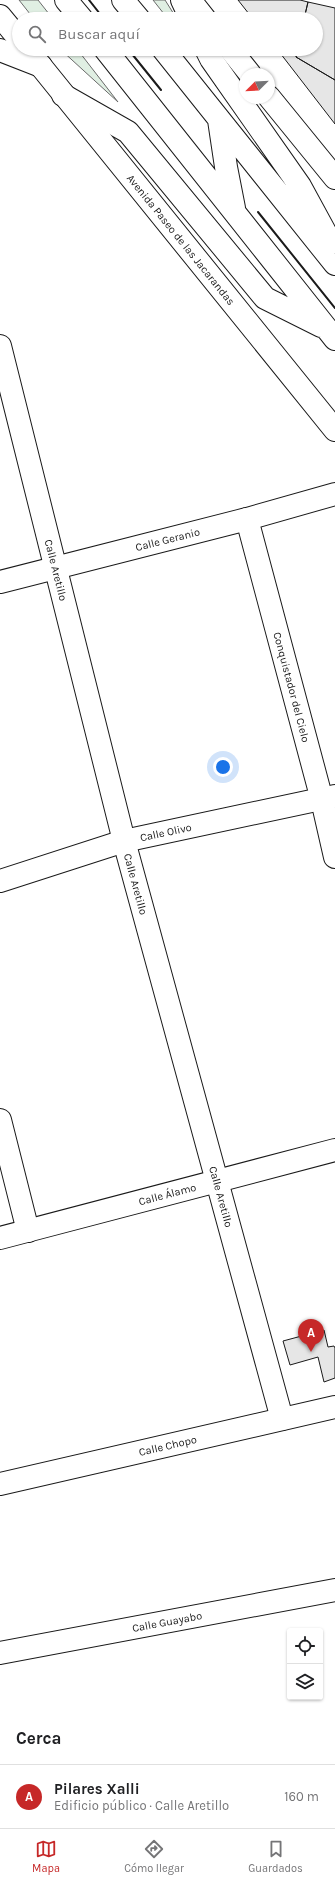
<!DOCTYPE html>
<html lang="es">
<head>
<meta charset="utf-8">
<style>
  body { margin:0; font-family:Karla,sans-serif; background:#f2f2f2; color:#202124 }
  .controls { position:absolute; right:12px; bottom:12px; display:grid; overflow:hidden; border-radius:4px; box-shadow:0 1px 3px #0004 }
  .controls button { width:36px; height:36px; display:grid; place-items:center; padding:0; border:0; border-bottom:1px solid #e0e0e0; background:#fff; color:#202124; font:20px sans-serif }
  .compass { position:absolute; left:239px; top:68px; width:36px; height:36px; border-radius:50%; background:#fff; box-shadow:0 1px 3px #0004; rotate:246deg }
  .you { position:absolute; left:223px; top:767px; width:14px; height:14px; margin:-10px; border:3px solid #fff; border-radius:50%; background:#1a73e8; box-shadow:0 0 0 6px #1a73e833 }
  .badge { display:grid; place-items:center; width:26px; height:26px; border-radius:50%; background:#c62828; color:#fff; font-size:13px; font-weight:700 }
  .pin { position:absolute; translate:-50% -33px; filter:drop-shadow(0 1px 2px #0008) }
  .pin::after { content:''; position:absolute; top:21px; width:14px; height:12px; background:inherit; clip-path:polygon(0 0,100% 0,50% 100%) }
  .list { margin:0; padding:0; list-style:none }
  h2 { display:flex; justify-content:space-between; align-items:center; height:52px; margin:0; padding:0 16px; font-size:17px }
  h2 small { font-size:13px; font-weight:400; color:#757577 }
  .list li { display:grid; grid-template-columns:26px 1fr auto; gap:12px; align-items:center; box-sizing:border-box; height:64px; padding:0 16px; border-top:1px solid #e0e0e0 }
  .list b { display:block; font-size:15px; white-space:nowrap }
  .list p { margin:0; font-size:13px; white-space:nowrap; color:#757577 }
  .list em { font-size:13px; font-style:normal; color:#757577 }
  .icon { flex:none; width:22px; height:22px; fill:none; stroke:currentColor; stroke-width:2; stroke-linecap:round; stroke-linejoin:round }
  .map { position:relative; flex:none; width:335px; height:1712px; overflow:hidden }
  .search { position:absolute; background:#fff; box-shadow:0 1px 3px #0004; left:12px; right:12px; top:12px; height:44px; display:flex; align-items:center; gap:10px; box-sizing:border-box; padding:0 14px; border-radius:22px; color:#757577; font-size:15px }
  .sheet { height:116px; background:#fff }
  nav { display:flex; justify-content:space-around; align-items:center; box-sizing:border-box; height:56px; border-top:1px solid #e0e0e0; background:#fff; font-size:11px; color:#757577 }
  nav a { display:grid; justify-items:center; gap:2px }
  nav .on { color:#c62828 }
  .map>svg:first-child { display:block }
</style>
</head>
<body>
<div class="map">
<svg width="335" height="1712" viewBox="0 0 335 1712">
  <rect width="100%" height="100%" fill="#fff"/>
  <path fill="#e0efe3" stroke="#6a6a6a" d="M19,0H38L53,19H34Z
    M153,0H165L177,19H168Z
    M60,49H77L118,102Z"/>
  <path fill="#e6e6e6" stroke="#1a1a1a" d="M238,0H300L308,2L304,19H253Z
    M308,2L335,8V80L296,57L298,49H316V19H304Z
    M277,49H298L296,57L335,80V124Z
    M324,1330L328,1347L334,1346L335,1348V1378L324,1382L318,1357L290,1365L283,1341Z"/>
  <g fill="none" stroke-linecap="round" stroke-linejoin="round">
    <g stroke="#1a1a1a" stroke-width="24">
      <g id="minor">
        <path id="s1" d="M0,346L124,841L282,1419"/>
        <path id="s2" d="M247,519L322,800L335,857"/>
        <path id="s3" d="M0,582L247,519L335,494"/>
        <path id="s4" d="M0,881L124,841L335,796"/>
        <path d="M0,1120L28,1231"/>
        <path id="s5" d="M0,1238L335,1150"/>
        <path id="s6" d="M0,1484L335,1407"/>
        <path id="s7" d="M0,1653L335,1590"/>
      </g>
    </g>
    <g stroke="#1a1a1a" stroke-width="24">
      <path id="tertiary" d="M0,50L41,66"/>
    </g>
    <g stroke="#1a1a1a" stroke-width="24">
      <g id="secondary">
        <path d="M190,0L205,19"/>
        <path d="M0,16L19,39"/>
        <path id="s8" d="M27,49L335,430"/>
        <path d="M230,49L250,74"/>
        <path d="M269,97L335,178"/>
      </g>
    </g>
    <g stroke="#1a1a1a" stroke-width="24">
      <path id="motorway" d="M66,0L82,19
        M123,0L139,19
        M182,0L191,19
        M105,49L335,339
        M163,49L335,264
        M206,49L211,59L300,186L331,243
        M63,95L128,132L265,298L321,326
        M219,120L226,167L234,208"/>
    </g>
    <use href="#minor" stroke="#fff" stroke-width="22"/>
    <use href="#tertiary" stroke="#fff" stroke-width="22"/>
    <use href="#secondary" stroke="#fff" stroke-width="22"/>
    <use href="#motorway" stroke="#fff" stroke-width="22"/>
    <path stroke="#1a1a1a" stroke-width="2" d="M89,0L104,19
      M128,49L161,90
      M258,212L335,308"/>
  </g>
  <g text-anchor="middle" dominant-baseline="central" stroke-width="3" stroke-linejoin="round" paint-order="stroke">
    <g font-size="11" fill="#1a1a1a" stroke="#fff">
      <text stroke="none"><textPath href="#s8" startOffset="245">Avenida Paseo de las Jacarandas</textPath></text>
      <text stroke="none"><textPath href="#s3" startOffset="173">Calle Geranio</textPath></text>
      <text stroke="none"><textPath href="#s1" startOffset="231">Calle Aretillo</textPath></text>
      <text stroke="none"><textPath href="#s2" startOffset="174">Conquistador del Cielo</textPath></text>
      <text stroke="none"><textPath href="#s4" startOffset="173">Calle Olivo</textPath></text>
      <text stroke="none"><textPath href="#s1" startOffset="555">Calle Aretillo</textPath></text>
      <text stroke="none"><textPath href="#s5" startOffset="173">Calle Álamo</textPath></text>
      <text stroke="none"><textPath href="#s1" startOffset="879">Calle Aretillo</textPath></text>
      <text stroke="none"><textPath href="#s6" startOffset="172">Calle Chopo</textPath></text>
      <text stroke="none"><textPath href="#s7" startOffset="170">Calle Guayabo</textPath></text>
    </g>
  </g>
</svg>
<div class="controls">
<button><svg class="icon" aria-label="locate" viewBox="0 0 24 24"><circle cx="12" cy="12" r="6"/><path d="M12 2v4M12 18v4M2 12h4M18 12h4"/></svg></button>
<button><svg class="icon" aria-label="layers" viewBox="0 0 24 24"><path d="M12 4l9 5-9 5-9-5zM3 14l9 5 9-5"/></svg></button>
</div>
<svg class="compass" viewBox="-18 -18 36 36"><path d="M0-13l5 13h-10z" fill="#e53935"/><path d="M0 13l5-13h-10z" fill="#757577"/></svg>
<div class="you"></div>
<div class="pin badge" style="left:311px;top:1352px">A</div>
<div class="search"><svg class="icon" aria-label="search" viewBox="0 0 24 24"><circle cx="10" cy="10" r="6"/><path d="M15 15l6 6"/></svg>Buscar aquí</div>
</div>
<section class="sheet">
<h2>Cerca<small></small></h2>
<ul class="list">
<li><span class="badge">A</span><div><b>Pilares Xalli</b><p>Edificio público · Calle Aretillo</p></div><em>160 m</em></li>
</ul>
</section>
<nav>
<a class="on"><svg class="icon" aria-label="map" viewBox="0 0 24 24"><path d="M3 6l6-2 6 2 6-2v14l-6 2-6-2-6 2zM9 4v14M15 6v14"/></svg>Mapa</a>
<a><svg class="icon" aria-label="directions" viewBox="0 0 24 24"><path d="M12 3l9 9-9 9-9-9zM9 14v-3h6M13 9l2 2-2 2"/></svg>Cómo llegar</a>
<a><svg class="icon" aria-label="saved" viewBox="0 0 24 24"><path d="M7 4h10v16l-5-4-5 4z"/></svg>Guardados</a>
</nav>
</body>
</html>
